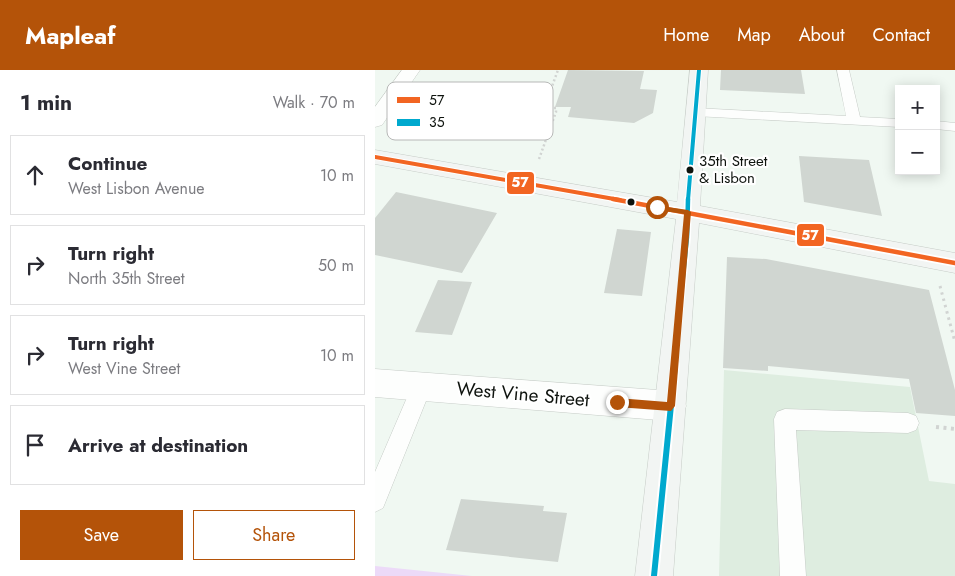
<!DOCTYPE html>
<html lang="en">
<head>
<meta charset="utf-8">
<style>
  body { margin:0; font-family:Jost,sans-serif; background:#f7f7f7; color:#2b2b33 }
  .controls { position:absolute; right:15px; top:15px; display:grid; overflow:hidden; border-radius:0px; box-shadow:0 2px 12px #0003 }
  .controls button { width:45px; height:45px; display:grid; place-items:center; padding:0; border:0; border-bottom:1px solid #e1e1e2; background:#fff; color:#2b2b33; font:25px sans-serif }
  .stop { position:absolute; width:15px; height:15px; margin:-11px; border:4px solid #b45309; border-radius:50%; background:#fff }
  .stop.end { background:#b45309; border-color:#fff; box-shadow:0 1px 5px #0008 }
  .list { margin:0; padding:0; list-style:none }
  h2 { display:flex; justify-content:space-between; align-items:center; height:65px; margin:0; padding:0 20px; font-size:21px }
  h2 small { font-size:16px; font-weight:400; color:#7c7c81 }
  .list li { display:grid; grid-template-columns:32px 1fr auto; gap:15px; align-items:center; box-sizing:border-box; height:80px; margin:0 10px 10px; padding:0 10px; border:1px solid #e1e1e2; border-radius:0px }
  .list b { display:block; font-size:19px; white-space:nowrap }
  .list p { margin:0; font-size:16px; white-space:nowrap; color:#7c7c81 }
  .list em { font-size:16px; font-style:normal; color:#7c7c81 }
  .actions { display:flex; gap:10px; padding:15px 20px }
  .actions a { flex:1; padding:11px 0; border:1px solid #b45309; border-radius:0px; text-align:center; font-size:18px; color:#b45309 }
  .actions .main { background:#b45309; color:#fff }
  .icon { flex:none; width:28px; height:28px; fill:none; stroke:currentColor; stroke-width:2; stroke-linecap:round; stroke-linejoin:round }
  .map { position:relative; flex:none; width:580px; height:506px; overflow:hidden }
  header { display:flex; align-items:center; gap:30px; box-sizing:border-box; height:70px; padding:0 25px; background:#b45309; color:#fff }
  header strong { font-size:24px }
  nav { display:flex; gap:28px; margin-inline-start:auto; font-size:18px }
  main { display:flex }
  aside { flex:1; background:#fff }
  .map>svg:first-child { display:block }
</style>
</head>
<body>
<header>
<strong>Mapleaf</strong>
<nav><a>Home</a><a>Map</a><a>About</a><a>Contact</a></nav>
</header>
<main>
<aside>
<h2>1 min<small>Walk · 70 m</small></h2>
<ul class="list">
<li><svg class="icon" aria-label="ahead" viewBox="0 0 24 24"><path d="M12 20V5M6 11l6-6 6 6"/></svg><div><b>Continue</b><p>West Lisbon Avenue</p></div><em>10 m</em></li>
<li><svg class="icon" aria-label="right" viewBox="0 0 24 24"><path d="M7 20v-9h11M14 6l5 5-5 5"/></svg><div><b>Turn right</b><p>North 35th Street</p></div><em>50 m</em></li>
<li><svg class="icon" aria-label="right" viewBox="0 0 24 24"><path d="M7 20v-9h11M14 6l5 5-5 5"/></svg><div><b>Turn right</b><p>West Vine Street</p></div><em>10 m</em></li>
<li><svg class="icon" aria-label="arrive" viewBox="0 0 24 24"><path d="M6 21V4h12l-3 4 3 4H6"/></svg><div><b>Arrive at destination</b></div></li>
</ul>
<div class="actions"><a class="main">Save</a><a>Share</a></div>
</aside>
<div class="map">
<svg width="580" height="506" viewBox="0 0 580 506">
  <rect width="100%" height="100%" fill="#f0f8f2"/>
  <path fill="#deede0" d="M349,300L535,317L554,411L580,414V506H344Z"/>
  <path fill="#ecdaf8" d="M0,496L97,506H0Z"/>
  <path fill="#d0d6d1" d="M193,0L269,1L265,19L282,20L278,43L259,53L193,47L196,37H180Z
    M346,0H426L430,24L345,20Z
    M424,86L494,90L507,146L429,132Z
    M21,122L122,143L87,203L0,185V148Z
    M242,159L276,162L267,226L229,223Z
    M352,187L391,189L554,220L580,320V346L541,343L534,309L393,296V301L348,298Z
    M63,210L97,212L77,265L40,262Z
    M86,429L169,436L168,441L192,443L183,492L71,480Z"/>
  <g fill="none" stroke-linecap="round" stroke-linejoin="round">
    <g stroke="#c6ccc7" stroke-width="1">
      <path id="lane" d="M462,0H474L485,47L524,49V57L320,46L313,42L320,38L471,46Z
        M561,51L580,53V61L561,59Z
        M47,307L54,309L57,316L8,438L0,442V402L40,309Z
        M410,339L533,343L541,346L544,353L541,360L533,363L421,360L431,506H405L399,349L402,342Z"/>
    </g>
    <g stroke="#c6ccc7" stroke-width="1">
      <path id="street" d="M27,0H45L7,55L0,57V37Z
        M0,299L296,321L307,326L311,336L307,346L296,351L0,327Z"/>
    </g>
    <g stroke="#c6ccc7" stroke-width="1">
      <path id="secondary" d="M315,0H333L325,136L580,183V203L324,153L298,506H260L301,149L0,94V80L302,132Z"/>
    </g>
    <path stroke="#d1d4d2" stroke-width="2.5" stroke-dasharray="2 2.5" stroke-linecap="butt" d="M164,89L181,42V38H169L183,0"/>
    <path stroke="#d1d4d2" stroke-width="3" stroke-dasharray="2.5 4" stroke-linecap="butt" d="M565,216L580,272"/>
    <path stroke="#d1d4d2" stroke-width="4" stroke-dasharray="3 4.5" stroke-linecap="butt" d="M561,357L580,359"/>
    <use href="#lane" fill="#fdfefd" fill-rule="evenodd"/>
    <use href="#street" fill="#fdfefd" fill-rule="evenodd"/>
    <use href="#secondary" fill="#f2f5f3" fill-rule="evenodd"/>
    <g stroke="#fff" stroke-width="6">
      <path id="bus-1-far1" d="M0,87L245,130"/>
    </g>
    <g stroke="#fff" stroke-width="8">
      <path id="bus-1" d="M238,129L580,193"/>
    </g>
    <g stroke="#fff" stroke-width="6">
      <path id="bus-2-far2" d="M313,130L324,0"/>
    </g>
    <g stroke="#fff" stroke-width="8">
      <path id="bus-2-far1" d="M299,296L312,167L313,129"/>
    </g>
    <g stroke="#fff" stroke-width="10">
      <path id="bus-2" d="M279,506L300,295"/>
    </g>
    <use href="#bus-1-far1" stroke="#f26522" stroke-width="4"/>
    <use href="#bus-1" stroke="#f26522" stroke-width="4.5"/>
    <use href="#bus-2-far2" stroke="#00a9ce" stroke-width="4"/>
    <use href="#bus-2-far1" stroke="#00a9ce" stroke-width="4.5"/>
    <use href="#bus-2" stroke="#00a9ce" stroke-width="6"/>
  </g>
  <path fill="#b45309" d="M279,135L313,140L316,142L300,336L296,341L242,337L238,332L242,328L292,332L309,144L282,140L278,137Z"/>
  <g fill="#0e130e" stroke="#fff" stroke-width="2">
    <circle cx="315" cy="100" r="4.5"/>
    <circle cx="256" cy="132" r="4.5"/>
  </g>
  <g text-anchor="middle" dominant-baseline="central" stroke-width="4.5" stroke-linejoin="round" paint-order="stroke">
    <g font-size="15" fill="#0e130e" stroke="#fff" text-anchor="start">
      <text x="324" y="91">35th Street<tspan x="324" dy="17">&amp; Lisbon</tspan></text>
    </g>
    <g font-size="19" fill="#0e130e" stroke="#fff">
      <text transform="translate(148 324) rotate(5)">West Vine Street</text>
    </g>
  </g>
  <rect x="12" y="12" width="166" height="58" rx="8" fill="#fff" stroke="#b7b8b7" stroke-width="1"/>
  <rect x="22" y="27" width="23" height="6" fill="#f26522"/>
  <rect x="22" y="49" width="23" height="7" fill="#00a9ce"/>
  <g font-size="14" fill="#0e130e">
    <text x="54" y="35">57</text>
    <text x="54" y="57">35</text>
  </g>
  <g stroke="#fff" stroke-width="2">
    <rect x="131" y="101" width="29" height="24" rx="5" fill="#f26522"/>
    <rect x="421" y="153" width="29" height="24" rx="5" fill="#f26522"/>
  </g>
  <g font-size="14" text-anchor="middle" font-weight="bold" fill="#fff">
    <text x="145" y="117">57</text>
    <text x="435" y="170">57</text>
  </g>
</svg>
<div class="controls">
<button>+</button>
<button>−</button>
</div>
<div class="stop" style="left:282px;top:137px"></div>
<div class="stop end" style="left:242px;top:332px"></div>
</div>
</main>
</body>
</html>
